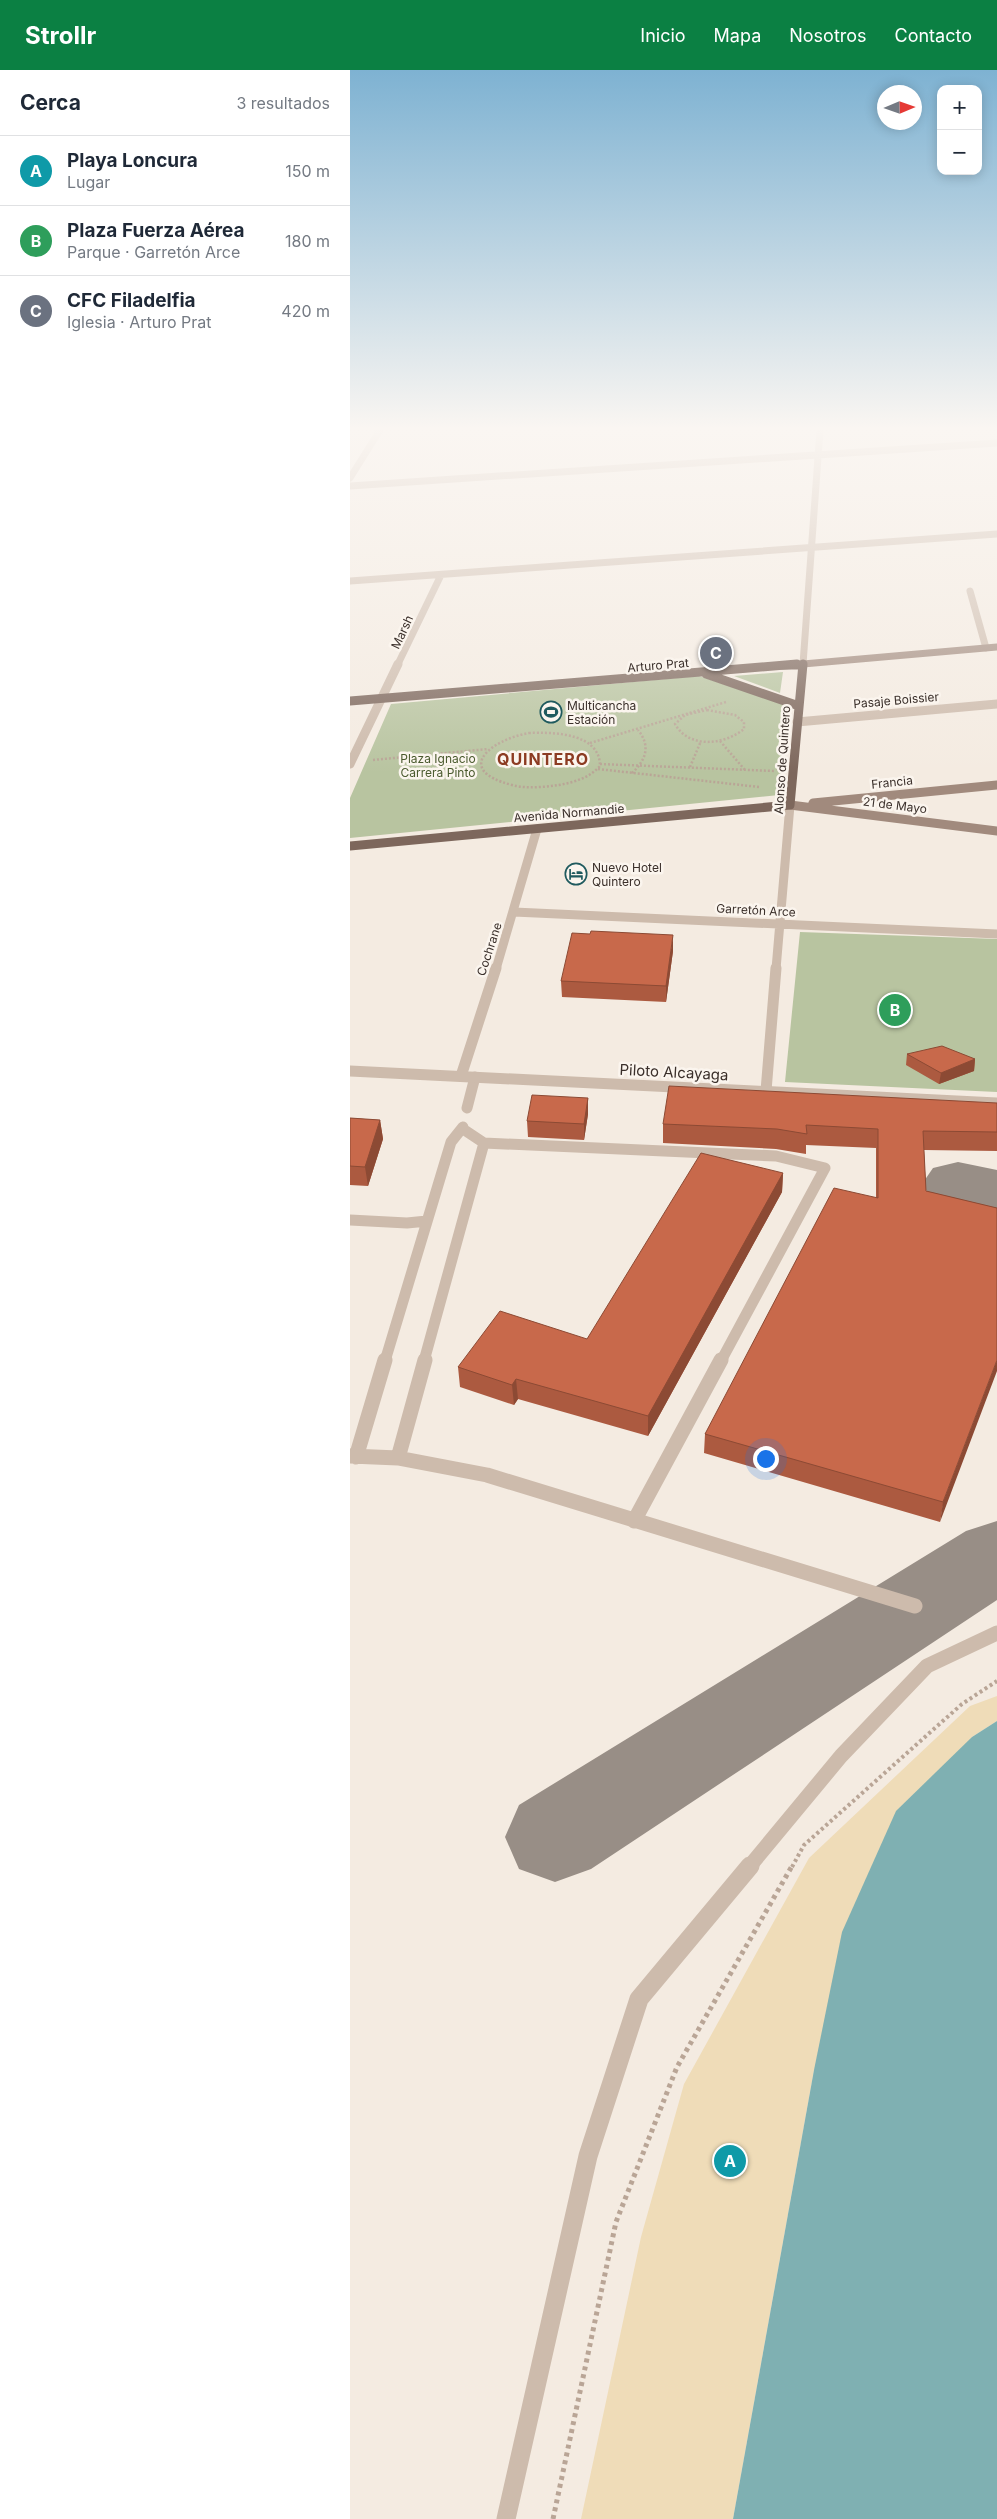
<!DOCTYPE html>
<html lang="es">
<head>
<meta charset="utf-8">
<style>
  body { margin:0; font-family:Inter,sans-serif; background:#f6f6f7; color:#1f2937 }
  .controls { position:absolute; right:15px; top:15px; display:grid; overflow:hidden; border-radius:10px; box-shadow:0 2px 12px #0003 }
  .controls button { width:45px; height:45px; display:grid; place-items:center; padding:0; border:0; border-bottom:1px solid #e0e1e3; background:#fff; color:#1f2937; font:25px sans-serif }
  .compass { position:absolute; left:527px; top:15px; width:45px; height:45px; border-radius:50%; background:#fff; box-shadow:0 2px 12px #0003; rotate:88deg }
  .you { position:absolute; left:415px; top:1388px; width:18px; height:18px; margin:-12px; border:4px solid #fff; border-radius:50%; background:#1a73e8; box-shadow:0 0 0 8px #1a73e833 }
  .badge { display:grid; place-items:center; width:32px; height:32px; border-radius:50%; background:#0b8043; color:#fff; font-size:16px; font-weight:700 }
  .pin { position:absolute; translate:-50% -50%; border:2px solid #fff; box-shadow:0 1px 5px #0006 }
  .list { margin:0; padding:0; list-style:none }
  h2 { display:flex; justify-content:space-between; align-items:center; height:65px; margin:0; padding:0 20px; font-size:21px }
  h2 small { font-size:16px; font-weight:400; color:#747a83 }
  .list li { display:grid; grid-template-columns:32px 1fr auto; gap:15px; align-items:center; box-sizing:border-box; height:70px; padding:0 20px; border-top:1px solid #e0e1e3 }
  .list b { display:block; font-size:19px; white-space:nowrap }
  .list p { margin:0; font-size:16px; white-space:nowrap; color:#747a83 }
  .list em { font-size:16px; font-style:normal; color:#747a83 }
  .map { position:relative; flex:none; width:647px; height:2449px; overflow:hidden }
  header { display:flex; align-items:center; gap:30px; box-sizing:border-box; height:70px; padding:0 25px; background:#0b8043; color:#fff }
  header strong { font-size:24px }
  nav { display:flex; gap:28px; margin-inline-start:auto; font-size:18px }
  main { display:flex }
  aside { flex:1; background:#fff }
  .map>svg:first-child { display:block }
</style>
</head>
<body>
<header>
<strong>Strollr</strong>
<nav><a>Inicio</a><a>Mapa</a><a>Nosotros</a><a>Contacto</a></nav>
</header>
<main>
<aside>
<h2>Cerca<small>3 resultados</small></h2>
<ul class="list">
<li><span class="badge" style="background:#0f9aa8">A</span><div><b>Playa Loncura</b><p>Lugar</p></div><em>150 m</em></li>
<li><span class="badge" style="background:#2e9e5b">B</span><div><b>Plaza Fuerza Aérea</b><p>Parque · Garretón Arce</p></div><em>180 m</em></li>
<li><span class="badge" style="background:#6b7280">C</span><div><b>CFC Filadelfia</b><p>Iglesia · Arturo Prat</p></div><em>420 m</em></li>
</ul>
</aside>
<div class="map">
<svg width="647" height="2449" viewBox="0 0 647 2449">
  <rect width="100%" height="100%" fill="#f4ebe1"/>
  <path fill="#b8c4a0" d="M433,602L430,623L384,606Z
    M349,606L437,635L429,725L0,768V728L41,634Z
    M450,862L647,869V1022L435,1012Z"/>
  <path fill="#efdcb8" d="M647,1626V1651L622,1667L464,2000L383,2449H231L291,2167L334,2014L459,1788L620,1636Z"/>
  <path fill="#7fb0b2" d="M647,1651V2449H383L464,2000L492,1862L546,1741L622,1667Z"/>
  <g fill="none" stroke-linecap="round" stroke-linejoin="round">
    <path fill="#988e86" fill-rule="evenodd" d="M608,1092L647,1100V1146L583,1130L572,1114L583,1098Z
      M647,1451V1530L241,1799L205,1812L169,1799L155,1767L169,1735L616,1461Z"/>
    <path stroke="#b9a596" stroke-width="2.5" stroke-dasharray="2 2" stroke-linecap="butt" d="M357,640L385,645L394,652V659C374,675 339,679 325,654L335,645Z
      M179,663C204,662 250,663 250,696C239,708 225,712 209,715C194,717 177,719 162,715C103,700 140,670 179,663Z
      M370,671L395,700
      M240,673L376,632
      M23,690L138,679
      M250,694L425,701
      M340,697L351,671
      M248,699L409,717
      M282,703C296,690 301,676 288,660"/>
    <path stroke="#b9a596" stroke-width="4" stroke-dasharray="3 3" stroke-linecap="butt" d="M442,1797L454,1775L612,1634L647,1611"/>
    <path stroke="#b9a596" stroke-width="5" stroke-dasharray="4 4" stroke-linecap="butt" d="M203,2449L266,2152L327,1997L442,1796"/>
    <path stroke="#cdbbac" stroke-width="7" d="M620,521L636,578"/>
    <path stroke="#cdbbac" stroke-width="11" d="M117,1038L125,1007
      M134,1073L426,1086L475,1098L371,1291
      M0,1150L57,1153L77,1151
      M35,1291L101,1072L113,1057
      M74,1291L134,1073L113,1059"/>
    <path stroke="#cdbbac" stroke-width="15" d="M0,1386L48,1388L137,1405L565,1536
      M6,1387L35,1290
      M48,1388L75,1290
      M284,1451L371,1290"/>
    <path stroke="#cdbbac" stroke-width="7" d="M0,408L30,360
      M0,416L647,373
      M0,511L647,464
      M453,594L470,360
      M47,596L91,505"/>
    <path stroke="#cdbbac" stroke-width="9" d="M447,652L647,634
      M0,694L48,594
      M164,842L647,864
      M146,899L187,759
      M426,899L440,735"/>
    <path stroke="#cdbbac" stroke-width="11" d="M0,1001L647,1033
      M111,1006L146,898
      M416,1021L426,898"/>
    <path stroke="#cdbbac" stroke-width="15" d="M399,1797L491,1686L577,1596L647,1563"/>
    <path stroke="#cdbbac" stroke-width="19" d="M156,2449L238,2086L289,1929L400,1796"/>
    <path stroke="#a18a7d" stroke-width="7" d="M453,594L647,577"/>
    <path stroke="#a18a7d" stroke-width="9" d="M463,733L647,715
      M440,735L647,761"/>
    <path stroke="#7d675c" stroke-width="7" d="M432,596H453"/>
    <path stroke="#7d675c" stroke-width="9" d="M356,604L449,636
      M0,631L447,594
      M0,776L440,735L453,594"/>
  </g>
  <path fill="#ac5a40" d="M323,881L316,932L212,927L211,911Z
    M557,984L625,989L624,1001L589,1014L556,995Z
    M238,1028V1044L234,1070L178,1067L177,1051Z
    M647,1033V1081L574,1080L576,1121L647,1138L590,1452L354,1383L355,1364L526,1128V1078L456,1075V1084L426,1079L313,1073V1054Z
    M0,1048L30,1050L33,1069L18,1116L0,1115Z
    M433,1103L432,1122L298,1366L168,1329L164,1335L110,1317L108,1297L237,1269Z"/>
  <path fill="#8c4a34" d="M323,865V881L316,932V916Z
    M625,989L624,1001L589,1014L591,1003Z
    M238,1028V1044L234,1070V1054Z
    M30,1050L33,1069L18,1116L15,1097Z
    M433,1103L432,1122L298,1366V1346Z
    M647,1290V1301L590,1452L593,1432Z
    M166,1309L168,1329L164,1335L162,1315Z"/>
  <path fill="#c8694b" stroke="#8c4a34" d="M241,861L323,865L316,916L211,911L222,863L240,864Z
    M592,976L625,989L591,1003L557,984Z
    M319,1016L647,1033V1062L573,1061L576,1121L647,1138V1290L593,1432L355,1364L484,1118L528,1128V1059L456,1055L457,1064L427,1059L313,1054Z
    M182,1025L238,1028L234,1054L177,1051Z
    M0,1048L30,1050L15,1097L0,1096Z
    M351,1083L433,1103L298,1346L166,1309L162,1315L108,1297L150,1241L237,1269Z"/>
  <linearGradient id="sky" x2="0" y2="1"><stop stop-color="#7eb2d2"/><stop offset="0.51" stop-color="#faf6f2"/><stop offset="1" stop-color="#faf6f2" stop-opacity="0"/></linearGradient>
  <rect width="647" height="703" fill="url(#sky)"/>
  <defs>
    <g id="stadium-ring" transform="scale(1.125)"><circle r="9.5" fill="#fbf5ee" stroke="#1f5a5e" stroke-width="1.5"/><path d="M0-5a6.5 5 0 1 0 0 10a6.5 5 0 1 0 0-10ZM-3.5-1.8h7v3.6h-7Z" fill="#1f5a5e"/></g>
    <g id="hotel-ring" transform="scale(1.125)"><circle r="9.5" fill="#fbf5ee" stroke="#1f5a5e" stroke-width="1.5"/><path d="M-6-4.5h1.5V1H6V5H4.5V3h-9V5H-6ZM-4 0a1.8 1.8 0 1 1 3.6 0ZM.5 0V-2.5h3Q6-2.5 6 0Z" fill="#1f5a5e"/></g>
  </defs>
  <g fill-rule="evenodd">
    <use href="#stadium-ring" x="201" y="642"/>
    <use href="#hotel-ring" x="226" y="804"/>
  </g>
  <g text-anchor="middle" dominant-baseline="central" stroke-width="5" stroke-linejoin="round" paint-order="stroke">
    <g font-size="12" fill="#3b302b" stroke="#fbf5ee">
      <text transform="translate(52 562) rotate(-65)">Marsh</text>
      <text transform="translate(308 595) rotate(-5)">Arturo Prat</text>
      <text transform="translate(546 630) rotate(-5)">Pasaje Boissier</text>
      <text transform="translate(432 690) rotate(-86)">Alonso de Quintero</text>
      <text transform="translate(542 712) rotate(-6)">Francia</text>
      <text transform="translate(545 735) rotate(7)">21 de Mayo</text>
      <text transform="translate(219 743) rotate(-5)">Avenida Normandie</text>
      <text transform="translate(406 840) rotate(3)">Garretón Arce</text>
      <text transform="translate(139 879) rotate(-72)">Cochrane</text>
    </g>
    <g font-size="12" fill="#3b302b" stroke="#fbf5ee" text-anchor="start">
      <text x="217" y="635">Multicancha<tspan x="217" dy="14">Estación</tspan></text>
      <text x="242" y="797">Nuevo Hotel<tspan x="242" dy="14">Quintero</tspan></text>
    </g>
    <g font-size="12" fill="#4a5a2e" stroke="#fbf5ee">
      <text x="88" y="688">Plaza Ignacio<tspan x="88" dy="14">Carrera Pinto</tspan></text>
    </g>
    <g font-size="15" fill="#3b302b" stroke="#fbf5ee">
      <text transform="translate(324 1002) rotate(3)">Piloto Alcayaga</text>
    </g>
    <g font-size="16" font-weight="bold" letter-spacing="1" fill="#8c3b22" stroke="#fbf5ee">
      <text x="193" y="689">QUINTERO</text>
    </g>
  </g>
</svg>
<div class="controls">
<button>+</button>
<button>−</button>
</div>
<svg class="compass" viewBox="-18 -18 36 36"><path d="M0-13l5 13h-10z" fill="#e53935"/><path d="M0 13l5-13h-10z" fill="#747a83"/></svg>
<div class="you"></div>
<div class="pin badge" style="left:380px;top:2091px;background:#0f9aa8">A</div>
<div class="pin badge" style="left:545px;top:940px;background:#2e9e5b">B</div>
<div class="pin badge" style="left:366px;top:583px;background:#6b7280">C</div>
</div>
</main>
</body>
</html>
